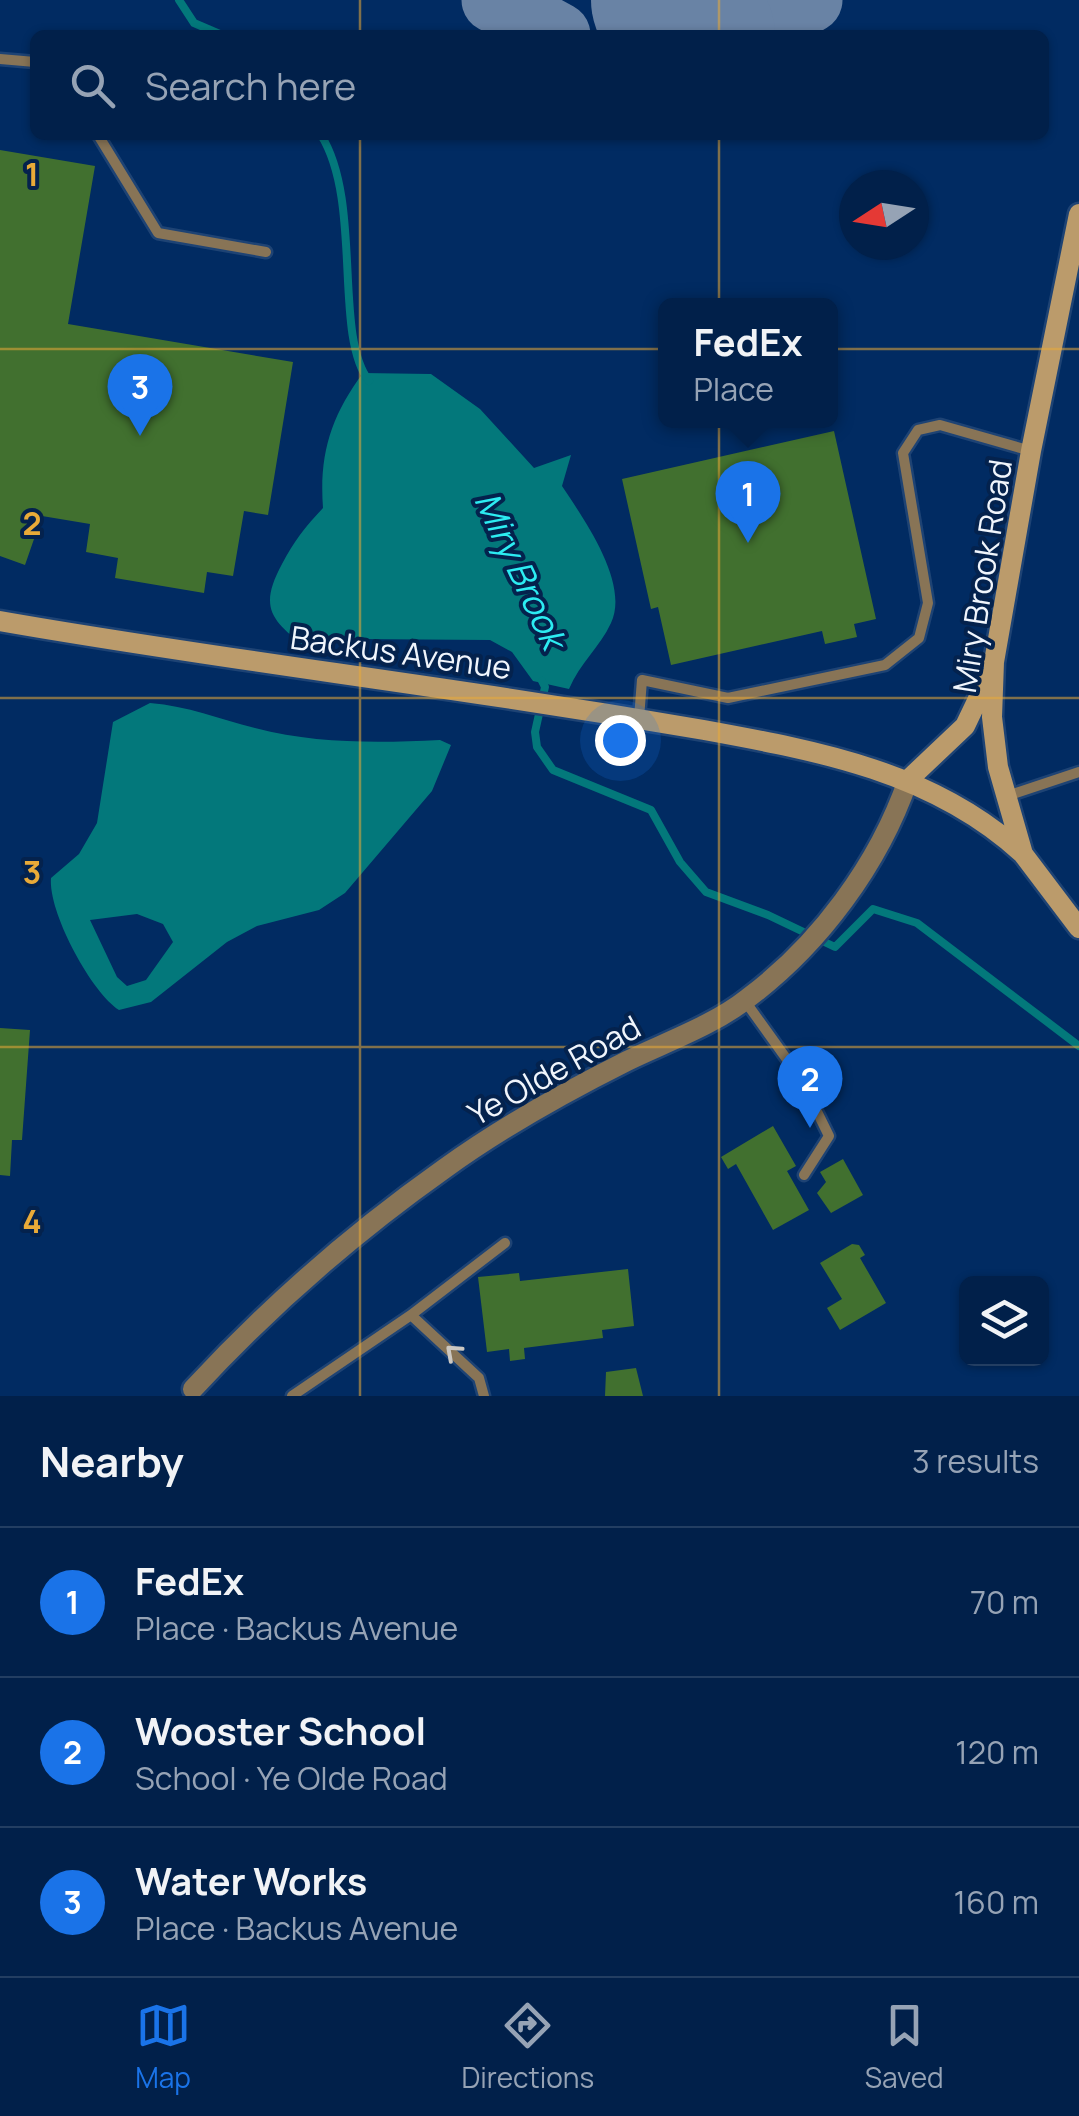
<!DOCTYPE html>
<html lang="en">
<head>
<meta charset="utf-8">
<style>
  body { margin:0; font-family:Manrope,sans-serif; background:#0f2d54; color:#f1f3f6 }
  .controls { position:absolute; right:30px; bottom:30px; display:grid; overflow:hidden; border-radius:15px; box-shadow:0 2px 8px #0004 }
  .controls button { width:90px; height:90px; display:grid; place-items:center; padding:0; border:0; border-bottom:2px solid #233e62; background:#01204a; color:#f1f3f6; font:50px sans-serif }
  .compass { position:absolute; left:839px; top:170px; width:90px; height:90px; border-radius:50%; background:#01204a; box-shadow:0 2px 8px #0004; rotate:258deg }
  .you { position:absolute; left:620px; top:740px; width:35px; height:35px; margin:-25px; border:8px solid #fff; border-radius:50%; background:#1a73e8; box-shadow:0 0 0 15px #1a73e833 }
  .badge { display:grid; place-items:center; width:65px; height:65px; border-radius:50%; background:#1a73e8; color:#fff; font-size:32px; font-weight:700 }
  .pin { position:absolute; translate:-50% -82px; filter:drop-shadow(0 2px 5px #0008) }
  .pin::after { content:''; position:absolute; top:52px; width:35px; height:30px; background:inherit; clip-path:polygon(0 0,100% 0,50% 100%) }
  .popup { position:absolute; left:658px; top:298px; width:180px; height:130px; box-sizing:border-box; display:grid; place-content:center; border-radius:15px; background:#01204a; filter:drop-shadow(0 2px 8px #0005); font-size:32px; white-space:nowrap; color:#96a3b5 }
  .popup b { font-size:38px; color:#f1f3f6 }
  .popup::after { content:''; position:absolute; left:50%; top:100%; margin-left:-20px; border:20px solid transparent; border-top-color:#01204a }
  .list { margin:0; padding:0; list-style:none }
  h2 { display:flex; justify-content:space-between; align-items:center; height:130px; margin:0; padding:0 40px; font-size:42px }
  h2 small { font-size:32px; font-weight:400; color:#96a3b5 }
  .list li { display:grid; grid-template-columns:65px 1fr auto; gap:30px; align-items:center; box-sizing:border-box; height:150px; padding:0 40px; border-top:2px solid #233e62 }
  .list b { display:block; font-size:38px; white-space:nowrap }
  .list p { margin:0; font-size:32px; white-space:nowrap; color:#96a3b5 }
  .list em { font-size:32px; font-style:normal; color:#96a3b5 }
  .icon { flex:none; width:55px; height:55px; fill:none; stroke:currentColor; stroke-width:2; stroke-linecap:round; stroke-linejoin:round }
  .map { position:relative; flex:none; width:1079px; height:1396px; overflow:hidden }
  .search { position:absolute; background:#01204a; box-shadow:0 2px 8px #0004; left:30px; right:30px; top:30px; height:110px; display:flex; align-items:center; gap:25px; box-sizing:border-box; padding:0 35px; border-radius:15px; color:#96a3b5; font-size:38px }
  .sheet { height:580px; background:#01204a }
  nav { display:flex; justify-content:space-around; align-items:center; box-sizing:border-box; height:140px; border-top:2px solid #233e62; background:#01204a; font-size:28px; color:#96a3b5 }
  nav a { display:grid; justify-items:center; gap:5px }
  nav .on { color:#1a73e8 }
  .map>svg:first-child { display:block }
</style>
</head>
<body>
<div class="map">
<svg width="1079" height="1396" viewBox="0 0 1079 1396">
  <rect width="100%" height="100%" fill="#012b62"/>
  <path fill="#03787b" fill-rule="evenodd" d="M363,373L431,374L480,409L534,468L571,455L562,486C583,518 630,583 611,623C600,647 580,663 569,689L533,681L512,652L490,640L353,639L307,648C270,620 259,607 282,564C294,541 305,527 323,508C319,454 331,416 363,373Z
    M150,703C188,706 219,719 255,728C317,744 377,743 440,740L451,745L432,791L345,893L319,910L257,926L227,942L151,1002L119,1010C91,992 48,912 51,878L79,854L97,823L113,722ZM137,914L163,924L173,942L146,980L127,986L117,977L90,920Z"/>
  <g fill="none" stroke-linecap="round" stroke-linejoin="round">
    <path stroke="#03787b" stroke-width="8" d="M179,0L194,23L222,35
      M321,135C363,202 333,335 369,381
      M542,681L545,687L535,732L537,747L553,770L651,810L680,862L706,892L768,915L835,947L873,909L917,923L1079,1046"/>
    <path stroke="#6983a5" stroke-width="65" d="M494,0L558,35
      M672,0C728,37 754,34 810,0"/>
    <path stroke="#6983a5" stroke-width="162" d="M672,0L694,35"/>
  </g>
  <path fill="#41702f" d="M0,150L95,166L68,324L293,362L268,515L244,511L233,576L207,572L204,593L115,578L118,558L86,552L90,524L42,516L25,565L0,556Z
    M834,431L876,619L854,624L857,637L825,644L822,631L671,665L658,607L651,609L622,479Z
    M0,1028L30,1030L22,1140H12L10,1176L0,1175Z
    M773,1126L796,1166L787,1171L809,1210L773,1230L736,1164L728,1169L721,1157Z
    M843,1159L863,1195L831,1213L817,1193L826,1182L820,1172Z
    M852,1244L859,1245L865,1255L860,1258L886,1303L840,1330L827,1308L842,1299L820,1263Z
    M628,1269L634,1326L602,1330L603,1338L524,1348L525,1359L510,1361L509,1349L487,1352L478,1277L519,1273L520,1281Z
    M636,1368L643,1396H605L606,1372Z"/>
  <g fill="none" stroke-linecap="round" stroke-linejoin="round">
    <g stroke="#1e4374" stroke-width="15">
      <path id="lane" d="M0,59L35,62
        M98,135L158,233L266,252
        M639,718L642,680L728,698L885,665L919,638L928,603L903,453L918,430L940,425L1031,451
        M1007,796L1079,772
        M745,1001L801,1079L829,1136L804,1175
        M411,1315L479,1378L484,1396
        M292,1396L411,1315L505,1243"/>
    </g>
    <g stroke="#1e4374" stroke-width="25">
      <path id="street" d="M193,1389C267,1309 355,1232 444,1169C502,1127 563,1093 627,1061C666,1042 714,1025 748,998C819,945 879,864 908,780"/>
    </g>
    <g stroke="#1e4374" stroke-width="25">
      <path id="secondary" d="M1079,214L1031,451L994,662L992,717L998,767L1023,854L1079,928
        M0,621C159,649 319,670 479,694C554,705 629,717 704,730C819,751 934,772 1023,854
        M908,780L965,726L988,678"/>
    </g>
    <use href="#lane" stroke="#887456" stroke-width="10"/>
    <use href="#street" stroke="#887456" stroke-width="20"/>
    <use href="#secondary" stroke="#bb9b6b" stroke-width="20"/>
  </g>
  <defs><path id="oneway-chevron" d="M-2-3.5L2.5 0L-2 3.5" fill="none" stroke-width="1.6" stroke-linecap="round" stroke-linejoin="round" transform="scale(2.5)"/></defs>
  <use stroke="#ccc8c2" href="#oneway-chevron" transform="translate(453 1352) rotate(-138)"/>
  <path fill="none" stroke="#e9aa38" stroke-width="2.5" stroke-opacity="0.55" d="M360,0V35M719,0V35M360,135V1396M719,135V1396M0,349H1079M0,698H1079M0,1047H1079"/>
  <g text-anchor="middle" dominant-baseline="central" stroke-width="8" stroke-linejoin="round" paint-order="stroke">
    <g font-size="32" fill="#f0f5fc" stroke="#04224d">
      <text transform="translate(982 576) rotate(-81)">Miry Brook Road</text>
      <text transform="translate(401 652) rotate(8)">Backus Avenue</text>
      <text transform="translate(554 1070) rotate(-29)">Ye Olde Road</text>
    </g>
    <g font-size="35" font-style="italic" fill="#2cecf2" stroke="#04224d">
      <text transform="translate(521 570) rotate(65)">Miry Brook</text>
    </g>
  </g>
  <g font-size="32" text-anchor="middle" font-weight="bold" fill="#e9aa38" stroke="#04224d" stroke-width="8" stroke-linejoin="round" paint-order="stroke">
    <text x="32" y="186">1</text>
    <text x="32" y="535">2</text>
    <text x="32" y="884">3</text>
    <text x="32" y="1233">4</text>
  </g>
</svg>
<div class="controls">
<button><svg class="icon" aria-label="layers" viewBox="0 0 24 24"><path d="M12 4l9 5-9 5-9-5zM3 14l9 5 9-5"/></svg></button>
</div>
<svg class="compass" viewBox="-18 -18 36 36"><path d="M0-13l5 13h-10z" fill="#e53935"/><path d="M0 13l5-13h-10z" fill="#96a3b5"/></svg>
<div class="you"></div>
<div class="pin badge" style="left:748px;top:543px">1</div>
<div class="popup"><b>FedEx</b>Place</div>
<div class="pin badge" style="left:810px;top:1128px">2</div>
<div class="pin badge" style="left:140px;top:436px">3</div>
<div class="search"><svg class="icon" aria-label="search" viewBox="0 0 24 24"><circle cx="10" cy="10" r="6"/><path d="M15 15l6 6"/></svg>Search here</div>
</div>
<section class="sheet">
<h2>Nearby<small>3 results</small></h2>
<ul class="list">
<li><span class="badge">1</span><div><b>FedEx</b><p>Place · Backus Avenue</p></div><em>70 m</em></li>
<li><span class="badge">2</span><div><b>Wooster School</b><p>School · Ye Olde Road</p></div><em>120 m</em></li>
<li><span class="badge">3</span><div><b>Water Works</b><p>Place · Backus Avenue</p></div><em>160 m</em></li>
</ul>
</section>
<nav>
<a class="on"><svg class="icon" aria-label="map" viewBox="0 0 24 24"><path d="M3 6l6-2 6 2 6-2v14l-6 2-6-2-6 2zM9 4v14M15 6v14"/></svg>Map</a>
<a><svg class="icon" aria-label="directions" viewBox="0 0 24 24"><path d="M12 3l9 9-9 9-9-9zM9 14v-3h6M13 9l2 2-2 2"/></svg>Directions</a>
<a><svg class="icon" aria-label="saved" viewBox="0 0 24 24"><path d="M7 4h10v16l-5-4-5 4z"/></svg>Saved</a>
</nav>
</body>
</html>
